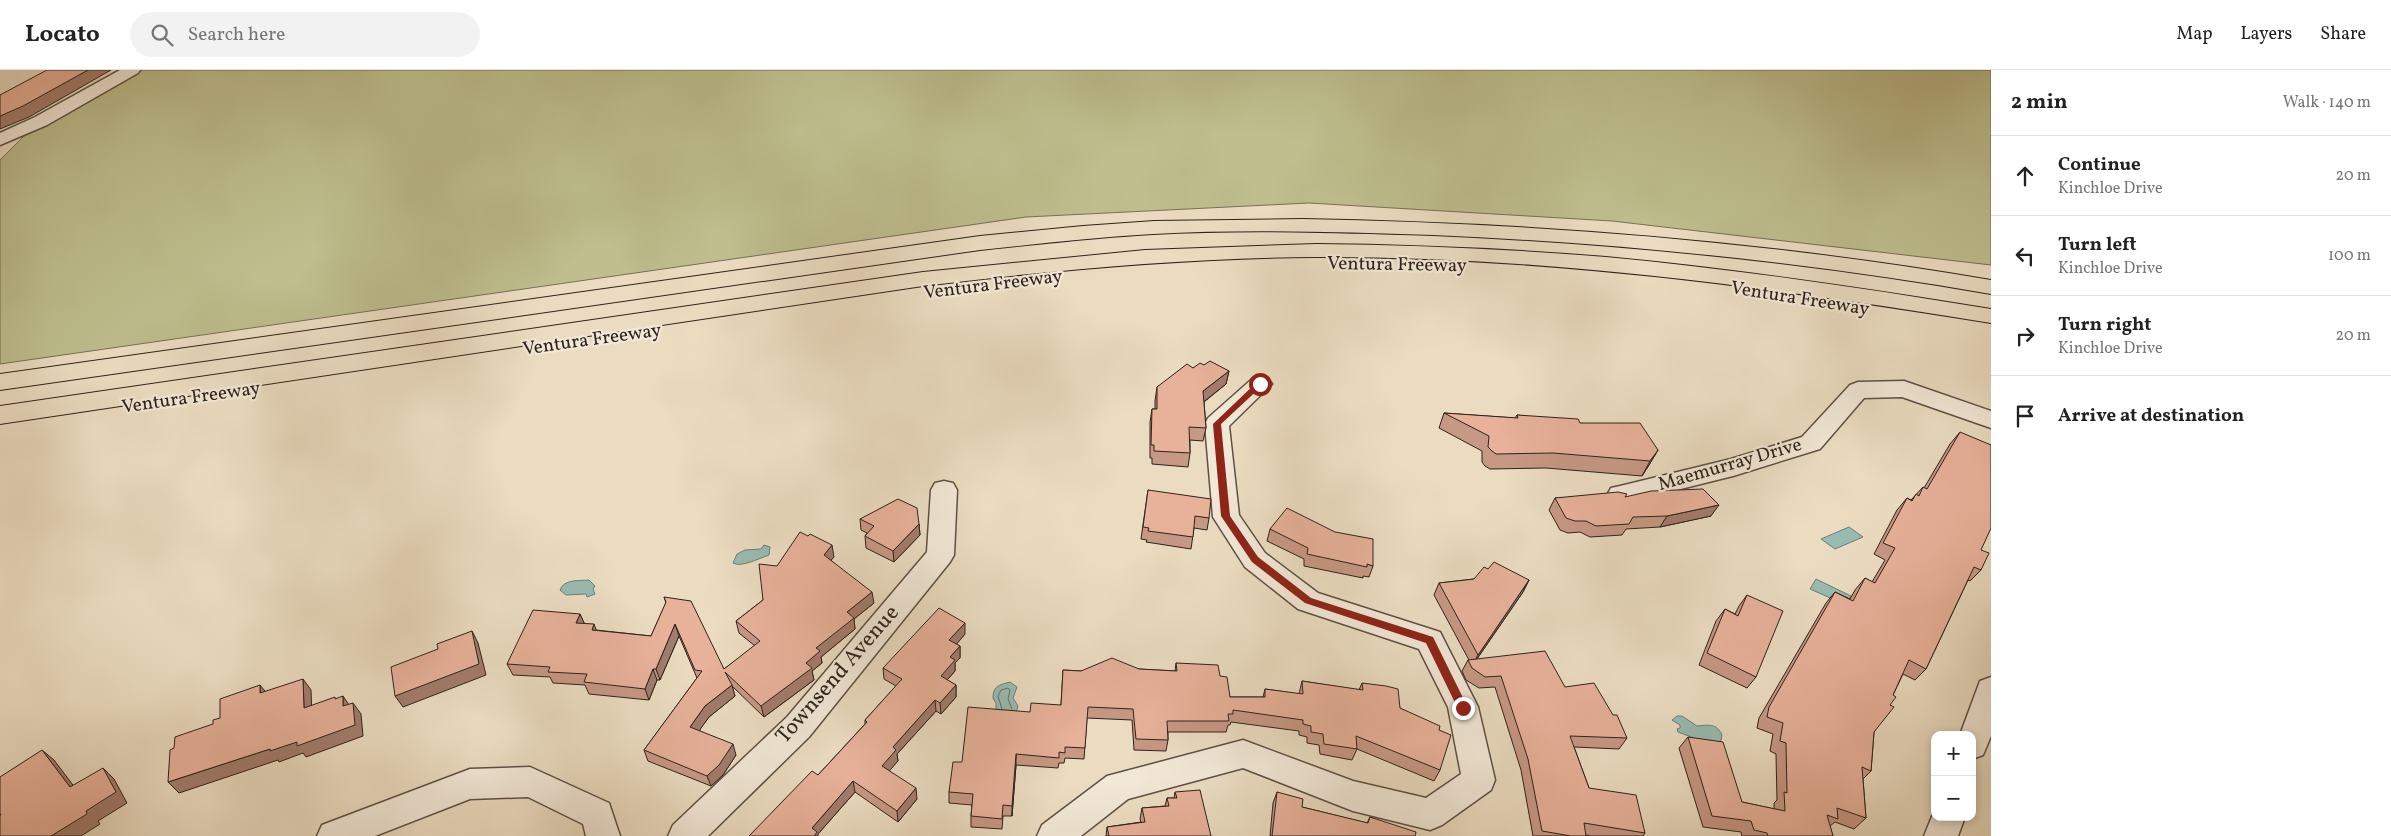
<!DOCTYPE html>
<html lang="en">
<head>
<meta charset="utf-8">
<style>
  body { margin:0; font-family:Vollkorn,serif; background:#f2f2f2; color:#222 }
  .controls { position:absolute; right:15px; bottom:15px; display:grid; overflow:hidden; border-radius:10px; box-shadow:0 2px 8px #0003 }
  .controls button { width:45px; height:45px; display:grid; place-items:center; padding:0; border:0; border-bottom:1px solid #e0e0e0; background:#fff; color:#222; font:25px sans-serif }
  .stop { position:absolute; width:15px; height:15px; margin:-11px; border:4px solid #8f2418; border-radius:50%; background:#fff }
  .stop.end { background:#8f2418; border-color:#fff; box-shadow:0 1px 5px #0008 }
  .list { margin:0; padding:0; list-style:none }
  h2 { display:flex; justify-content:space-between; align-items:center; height:65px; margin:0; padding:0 20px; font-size:21px }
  h2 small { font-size:16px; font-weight:400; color:#767676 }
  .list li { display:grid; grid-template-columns:32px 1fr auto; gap:15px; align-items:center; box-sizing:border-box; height:80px; padding:0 20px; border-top:1px solid #e0e0e0 }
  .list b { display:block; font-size:19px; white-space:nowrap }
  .list p { margin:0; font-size:16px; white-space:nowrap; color:#767676 }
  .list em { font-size:16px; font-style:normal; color:#767676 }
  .icon { flex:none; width:28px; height:28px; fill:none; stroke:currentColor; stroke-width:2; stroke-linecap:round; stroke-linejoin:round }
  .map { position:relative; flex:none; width:1991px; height:766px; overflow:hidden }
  header { display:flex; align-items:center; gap:30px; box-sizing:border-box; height:70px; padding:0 25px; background:#fff; border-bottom:1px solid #e0e0e0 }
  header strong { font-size:24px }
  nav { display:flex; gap:28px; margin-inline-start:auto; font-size:18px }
  .search { width:350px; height:45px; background:#f2f2f2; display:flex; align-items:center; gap:12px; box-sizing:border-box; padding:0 18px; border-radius:28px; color:#767676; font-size:19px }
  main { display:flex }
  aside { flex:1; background:#fff }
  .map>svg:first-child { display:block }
</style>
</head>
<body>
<header>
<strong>Locato</strong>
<div class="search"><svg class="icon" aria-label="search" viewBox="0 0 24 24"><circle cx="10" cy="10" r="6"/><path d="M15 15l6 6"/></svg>Search here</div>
<nav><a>Map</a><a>Layers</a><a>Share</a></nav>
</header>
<main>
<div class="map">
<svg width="1991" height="766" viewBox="0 0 1991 766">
  <rect width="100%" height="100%" fill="#ebdcc1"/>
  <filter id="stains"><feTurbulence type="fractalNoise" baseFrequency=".004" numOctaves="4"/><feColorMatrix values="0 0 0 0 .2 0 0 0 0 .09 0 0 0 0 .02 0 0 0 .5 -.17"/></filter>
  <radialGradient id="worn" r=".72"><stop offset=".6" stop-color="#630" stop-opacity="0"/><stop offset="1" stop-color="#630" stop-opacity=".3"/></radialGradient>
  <path fill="#bebe8e" stroke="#767055" d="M142,0H1991V195L1612,151L1309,133L1026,147L0,294V90L24,66Z"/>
  <path fill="#98bcb3" stroke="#6e7e77" d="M1849,457L1863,467L1835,479L1821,469Z
    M764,475L770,477L769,485C760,488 741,498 733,493L737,484L745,480L761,479Z
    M1816,509L1851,526L1846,535L1810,519Z
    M589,510L595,516L593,519L595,524L587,527L586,524L566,525L560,520C564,509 578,511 589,510Z
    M1010,612L1017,617L1013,628L1018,636L1016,643L996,640V633L993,628C993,616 999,615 1010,612Z
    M1677,646H1682L1697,656C1708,655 1717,653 1722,665L1720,675L1715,676L1678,662L1677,659L1680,658V655L1672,650Z"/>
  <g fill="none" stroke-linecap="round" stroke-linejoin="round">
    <path stroke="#636f68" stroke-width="1" d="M1002,639L998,626L1001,620L1008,618L1010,620L1008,629L1012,639"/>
    <g stroke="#5d5045" stroke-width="3">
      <path id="minor" d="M120,0H140L138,3L47,55L0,75V63L35,47Z
        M1260,306L1268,309L1272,314L1229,356L1239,445L1265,483L1318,523L1440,562L1478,637L1495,710L1491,720L1442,755L1430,760L1353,741L1243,698L1128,729L1081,766H1037L1042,755L1107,706L1243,670L1353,711L1426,728L1461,704L1448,637L1419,579L1298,539L1245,497L1213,447L1205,354L1208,348L1252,309Z
        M1904,311L1991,341V358L1902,327L1864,328L1820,379L1733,406L1620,434L1611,432L1607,425L1611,418L1620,416L1731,389L1802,367L1850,315L1858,312Z
        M944,411L953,413L957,420L954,485L950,492L809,667L708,766H668L673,755L787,647L927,482L931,420L935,413Z
        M1991,607V666L1983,685L1972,689V665H1960L1980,611Z
        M530,697L609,733L620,766H586L583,754L528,727L470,729L375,766H317L322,755L470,699Z
        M1935,739V747H1965L1958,766H1924Z"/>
    </g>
    <g stroke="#2e221c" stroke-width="2">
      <path id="highway" d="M1302,149C1534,153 1763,171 1991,210V224C1806,192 1621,173 1433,165C1340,162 1246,159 1153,164C1095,167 1038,174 980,180L0,320V304L980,166L1083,156L1154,151Z
        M1316,174C1413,175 1509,179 1606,187C1735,199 1863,218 1991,239V253C1768,217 1542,186 1315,187C1184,188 1053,200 923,216L0,354V336L923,202L1145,180Z"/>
    </g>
    <use href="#minor" fill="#f2e8d7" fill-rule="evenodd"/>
    <use href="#highway" fill="#ebdcc1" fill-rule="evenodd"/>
  </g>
  <path fill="#c79884" stroke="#2e221c" d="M1204,295L1229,301L1226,314L1204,332L1206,358L1203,371L1190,370V383L1188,397L1152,394V388H1150V352L1152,339H1155V331L1157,317L1193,298Z
    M1444,343L1515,348L1517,345L1580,353L1658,380L1649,395L1642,406L1546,398L1490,399L1485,396L1482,392V381L1439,358Z
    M1960,362L1981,480V500L1970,511L1968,510L1926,599L1915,610L1903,604L1893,625L1890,635L1874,662L1871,701L1863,709L1866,748L1854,759L1835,752L1830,756L1833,766H1742L1741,762L1703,757L1679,678L1688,667L1742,732L1774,739V733L1777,730L1776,684L1770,681L1773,664L1757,658L1759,648L1826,533L1835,522L1850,529L1855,520L1865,508L1872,512L1885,490L1874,484L1897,440L1907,428L1911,430L1923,417L1924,418L1950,374Z
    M1148,420L1209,448L1207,460L1194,458L1191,479L1146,472L1147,470L1141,469Z
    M1625,427L1711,446L1660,457L1626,459L1622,465L1590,467L1580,462L1568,463L1560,460L1549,440L1555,428Z
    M860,449L919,454L920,465L894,492L866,478L865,466L867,463L861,460Z
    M1270,459L1373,496L1369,507L1363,506V508L1304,496V489L1267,471Z
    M834,487L831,490L874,533L854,549L855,559L821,587L822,593L812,601L814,610L764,647L732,616L735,626L709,647L699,660L736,685L723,705L711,716L648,691L644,680L697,608L679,566L660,610H657L649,630L589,624L585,615L553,613L550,607L513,605L507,594L580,544L584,553L596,560L651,566L666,533L664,527L724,599L755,576L739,563L736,551L763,530L777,496Z
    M1488,499L1529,510L1523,522L1477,589L1565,617L1627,668L1619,679L1574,677L1589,718L1645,763L1643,766H1591L1586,765V766H1533L1521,700L1495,617L1479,618L1466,610L1462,601L1468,590H1469L1434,525L1439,513L1474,509Z
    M1747,525L1756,607L1747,618L1699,595L1716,551L1725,539L1735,544L1739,536Z
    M965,564L956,574L960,576V588L955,593V601L947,610L956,615V627L941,644L936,641L897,684L898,691L889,700L917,729L898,752L855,722L818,764L749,766L818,705L865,654V650L896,616L884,609L883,598Z
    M1176,593L1220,606L1230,627H1263L1265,619L1299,624L1302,611L1359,620L1362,613L1400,638L1439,660L1440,700L1434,711L1357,679L1352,690L1320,684L1319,675L1307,673V667L1299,665V661L1231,652L1230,655H1228L1226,662H1168V670L1166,681L1134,680L1132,650L1087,648L1084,689L1065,688L1064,693H1059L1058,698L1016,695L1012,746H1003L1002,759L971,757V746L972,735L949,733V722L962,692L1030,642L1061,635L1063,600L1081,601L1139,599L1175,601Z
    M1175,722L1211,766H1106L1107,757L1141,752L1140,749L1142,738L1165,736L1167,728H1174Z
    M1277,722L1302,737L1367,753L1370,747L1415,766H1270L1273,733Z"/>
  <path fill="#a27c6c" stroke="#2e221c" d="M88,0H111L29,47L0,59V46Z
    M1229,301L1226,314L1201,334L1203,321Z
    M1658,380L1649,395L1642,406L1650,391Z
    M1719,435L1711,446L1660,457L1667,446Z
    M919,454L920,465L894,492L893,481Z
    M832,475L834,487L826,496L824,485Z
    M1529,510L1523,522L1472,596L1478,585Z
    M872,522L874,533L854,549L855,559L821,587L822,593L812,601L814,610L764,647L761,636L806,593L816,578L847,542Z
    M580,544L585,555L576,553Z
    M965,553V564L950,582L949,570Z
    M594,554L598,565L592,560Z
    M675,554L679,566L660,610L656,599Z
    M472,561L478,573L486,605L403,637L395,626Z
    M960,576V588L955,593V601L941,617V606L950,587Z
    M653,599L657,610L649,630L645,619Z
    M303,609L311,620L312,649L304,638Z
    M260,615L269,626L260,623Z
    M732,615L735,626L709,647L694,668L690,657L705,636Z
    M956,615V627L941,644L940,633Z
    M343,626L351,638L343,636Z
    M935,630L936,641L897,684L898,691L884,707L882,696L893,677Z
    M353,633L361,644L363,666L306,687L303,683L279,692L278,690L179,723L168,712L270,679Z
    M733,674L736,685L723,705L711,716L707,706Z
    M42,680L54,690L82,727L70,717Z
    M1016,684V695L1012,746V736Z
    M103,698L114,709L127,733L98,751L100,754L81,766H51L86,741Z
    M853,711L855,722L818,764V766H814L812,758Z
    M916,718L917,729L898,752L897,741Z"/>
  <path fill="#e7b19a" stroke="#2e221c" d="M47,0H88L23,36L0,46V25Z
    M1210,291L1229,301L1203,321L1206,358L1189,357L1190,383L1154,381V375H1151L1152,339H1157V317L1187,294L1193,298L1200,293L1204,295Z
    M1444,343L1518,348L1517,345L1578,349L1580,353H1640L1658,380L1650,391L1553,383L1496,384L1492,381L1488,377L1489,366Z
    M1960,362L1991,375V458L1981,480L1989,483L1981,500L1974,497L1926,599L1909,590L1893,625L1896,627L1890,635L1894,637L1874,662L1871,701L1862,697L1866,748L1837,738L1838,749L1827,745L1833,766H1768L1767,763L1754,760L1751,751L1712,746L1688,667L1723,672L1742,732L1785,741L1784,722L1787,723L1786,673L1780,671L1783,653L1767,647L1769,637L1835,522L1853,531L1865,508L1875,513L1895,478L1883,473L1907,428L1912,431L1916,424L1919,426L1923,417L1927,419Z
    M1703,419L1719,435L1667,446L1633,447L1629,454L1596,456L1586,451H1575L1566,448L1555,428L1618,422L1627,424L1625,427L1651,421Z
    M1148,420L1211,429L1209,448L1195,446L1193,467L1148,461L1149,458L1143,457Z
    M898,429L917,438L919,454L893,481L865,466L874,456L860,449Z
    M1287,438L1335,462L1373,469V496L1367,494V497L1307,484L1308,478L1270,459Z
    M800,462L808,466L810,464L832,475L824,485L872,522L847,542L854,548L816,578L820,581L806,593L812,598L761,636L725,602L732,615L705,636L690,657L733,674L719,695L707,706L644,680L702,601L695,600L675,554L656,599H653L645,619L584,612L587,604L548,602L550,597L507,594L533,540L580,544L576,553L594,554L592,560L651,566L666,532L664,527L691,531L724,599L760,571L736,551L763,530L759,494L777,496Z
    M1494,492L1529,510L1478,585L1439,513L1474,509L1484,497L1488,499Z
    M1747,525L1783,541L1756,607L1707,583L1725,539L1738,546Z
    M939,538L965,553L949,570L960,576L950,587L955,590L941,606L956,615L940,633L935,630L893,677L896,680L882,696L916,718L897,741L853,711L812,758L817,762L814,766H749L812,701L818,705L867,652L865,650L902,609L883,598Z
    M472,561L479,594L395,626L391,597L438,579L437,574Z
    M1545,581L1565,617L1594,613L1613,645H1617L1627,668L1570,666L1589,718L1636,725L1645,763L1584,753L1586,766H1571L1542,761L1528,689L1501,606L1485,607L1472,598L1468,590Z
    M1112,588L1139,599L1177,601L1176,593L1218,595L1220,606L1227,607L1230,627H1265V619L1303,624L1302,611L1363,620L1362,613L1386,616L1398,619L1400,638L1440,656L1439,660L1451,665L1440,700L1356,666L1357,679L1324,674L1323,664L1311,662V656L1303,654V650L1233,640V644H1228L1229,651H1167L1168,670L1136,669L1133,639L1088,637L1085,678L1065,677V683L1059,682V688L1016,684L1012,736L1003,735L1002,749L971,746L973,724L949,722L953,692H962L968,637L1030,642L1031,633L1061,635L1063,600L1081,601Z
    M303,609L304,638L335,627V629L343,626V636L353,633L355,655L297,676V672L270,681V679L168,712L170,680L174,678L175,667L213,654V650L220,648V629L260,615V623Z
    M42,680L70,717L103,698L116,722L86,741L87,744L51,766H0V746L1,744L0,745V707Z
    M1200,720L1211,766H1109L1107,757L1145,752L1142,738L1169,736L1167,728H1177L1175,722Z
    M1277,722L1303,729L1302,737L1368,753L1370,747L1416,762L1415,766H1272Z"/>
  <path fill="#8f2418" d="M1257,312L1264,314L1221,354L1230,446L1258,487L1311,528L1433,567L1468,638L1466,641H1459L1426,573L1305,533L1252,492L1221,446L1213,354Z"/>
  <g text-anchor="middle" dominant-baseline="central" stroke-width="4.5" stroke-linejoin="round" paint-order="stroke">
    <g font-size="19" fill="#2e221c" stroke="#f2e8d7">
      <text transform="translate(1397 195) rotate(1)">Ventura Freeway</text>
      <text transform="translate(993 215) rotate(-7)">Ventura Freeway</text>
      <text transform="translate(1800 229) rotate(9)">Ventura Freeway</text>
      <text transform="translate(592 270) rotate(-8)">Ventura Freeway</text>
      <text transform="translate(191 328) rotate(-8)">Ventura Freeway</text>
      <text transform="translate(1730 395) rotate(-16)">Maemurray Drive</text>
    </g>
    <g font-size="22" fill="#2e221c" stroke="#f2e8d7">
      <text transform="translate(838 605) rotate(-49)">Townsend Avenue</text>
    </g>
  </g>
  <rect width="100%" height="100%" filter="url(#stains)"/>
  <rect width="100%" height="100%" fill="url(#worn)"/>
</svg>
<div class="controls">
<button>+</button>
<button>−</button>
</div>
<div class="stop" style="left:1260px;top:314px"></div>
<div class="stop end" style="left:1463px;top:638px"></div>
</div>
<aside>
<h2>2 min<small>Walk · 140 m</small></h2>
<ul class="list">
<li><svg class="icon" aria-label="ahead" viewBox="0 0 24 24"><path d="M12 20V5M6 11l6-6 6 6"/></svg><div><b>Continue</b><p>Kinchloe Drive</p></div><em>20 m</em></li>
<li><svg class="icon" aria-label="left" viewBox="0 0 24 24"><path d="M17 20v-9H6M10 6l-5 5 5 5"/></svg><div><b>Turn left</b><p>Kinchloe Drive</p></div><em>100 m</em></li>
<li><svg class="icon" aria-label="right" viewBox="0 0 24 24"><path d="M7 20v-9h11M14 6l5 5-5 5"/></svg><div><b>Turn right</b><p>Kinchloe Drive</p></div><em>20 m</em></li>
<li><svg class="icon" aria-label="arrive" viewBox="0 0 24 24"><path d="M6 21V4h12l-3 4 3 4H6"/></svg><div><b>Arrive at destination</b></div></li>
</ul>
</aside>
</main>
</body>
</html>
